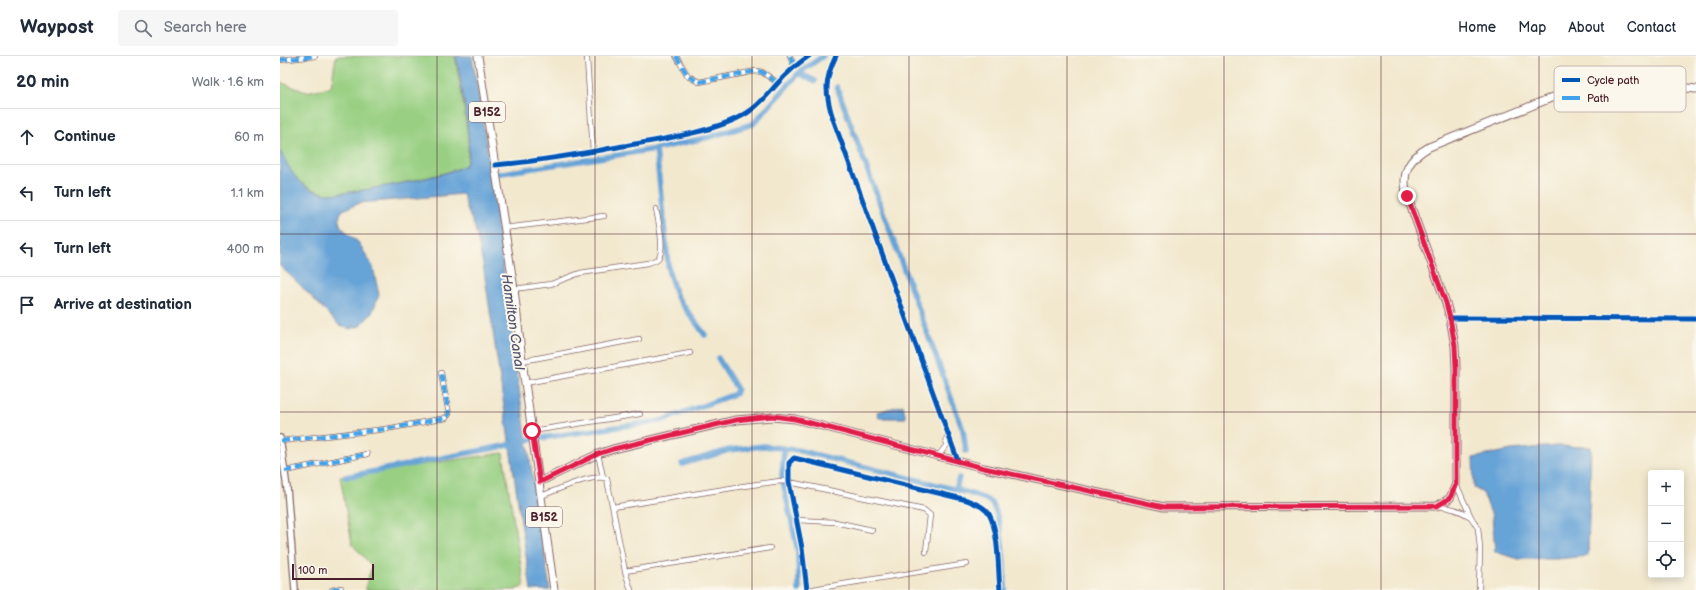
<!DOCTYPE html>
<html lang="en">
<head>
<meta charset="utf-8">
<style>
  body { margin:0; font-family:"Balsamiq Sans",sans-serif; background:#f6f6f7; color:#1f2937 }
  .controls { position:absolute; right:12px; bottom:12px; display:grid; overflow:hidden; border-radius:4px; box-shadow:0 2px 10px #0003 }
  .controls button { width:36px; height:36px; display:grid; place-items:center; padding:0; border:0; border-bottom:1px solid #e0e1e3; background:#fff; color:#1f2937; font:20px sans-serif }
  .scale { position:absolute; left:12px; bottom:10px; width:82px; box-sizing:border-box; padding-left:4px; border:2px solid #4a1f2b; border-top:0; font-size:11px; line-height:14px; white-space:nowrap; color:#4a1f2b; -webkit-text-stroke:3px #fbf7ec; paint-order:stroke }
  .stop { position:absolute; width:12px; height:12px; margin:-9px; border:3px solid #e11d48; border-radius:50%; background:#fff }
  .stop.end { background:#e11d48; border-color:#fff; box-shadow:0 1px 4px #0008 }
  .list { margin:0; padding:0; list-style:none }
  h2 { display:flex; justify-content:space-between; align-items:center; height:52px; margin:0; padding:0 16px; font-size:17px }
  h2 small { font-size:13px; font-weight:400; color:#747a83 }
  .list li { display:grid; grid-template-columns:26px 1fr auto; gap:12px; align-items:center; box-sizing:border-box; height:56px; padding:0 16px; border-top:1px solid #e0e1e3 }
  .list b { display:block; font-size:15px; white-space:nowrap }
  .list em { font-size:13px; font-style:normal; color:#747a83 }
  .icon { flex:none; width:22px; height:22px; fill:none; stroke:currentColor; stroke-width:2; stroke-linecap:round; stroke-linejoin:round }
  .map { position:relative; flex:none; width:1416px; height:534px; overflow:hidden }
  header { display:flex; align-items:center; gap:24px; box-sizing:border-box; height:56px; padding:0 20px; background:#fff; border-bottom:1px solid #e0e1e3 }
  header strong { font-size:19px }
  nav { display:flex; gap:22px; margin-inline-start:auto; font-size:14px }
  .search { width:280px; height:36px; background:#f6f6f7; display:flex; align-items:center; gap:10px; box-sizing:border-box; padding:0 14px; border-radius:4px; color:#747a83; font-size:15px }
  main { display:flex }
  aside { flex:1; background:#fff }
  .map>svg:first-child { display:block }
</style>
</head>
<body>
<header>
<strong>Waypost</strong>
<div class="search"><svg class="icon" aria-label="search" viewBox="0 0 24 24"><circle cx="10" cy="10" r="6"/><path d="M15 15l6 6"/></svg>Search here</div>
<nav><a>Home</a><a>Map</a><a>About</a><a>Contact</a></nav>
</header>
<main>
<aside>
<h2>20 min<small>Walk · 1.6 km</small></h2>
<ul class="list">
<li><svg class="icon" aria-label="ahead" viewBox="0 0 24 24"><path d="M12 20V5M6 11l6-6 6 6"/></svg><div><b>Continue</b></div><em>60 m</em></li>
<li><svg class="icon" aria-label="left" viewBox="0 0 24 24"><path d="M17 20v-9H6M10 6l-5 5 5 5"/></svg><div><b>Turn left</b></div><em>1.1 km</em></li>
<li><svg class="icon" aria-label="left" viewBox="0 0 24 24"><path d="M17 20v-9H6M10 6l-5 5 5 5"/></svg><div><b>Turn left</b></div><em>400 m</em></li>
<li><svg class="icon" aria-label="arrive" viewBox="0 0 24 24"><path d="M6 21V4h12l-3 4 3 4H6"/></svg><div><b>Arrive at destination</b></div></li>
</ul>
</aside>
<div class="map">
<svg width="1416" height="534" viewBox="0 0 1416 534">
  <rect width="100%" height="100%" fill="#fbf7ec"/>
  <filter id="ink" filterUnits="userSpaceOnUse"><feTurbulence type="fractalNoise" baseFrequency=".025" numOctaves="2"/><feDisplacementMap in="SourceGraphic" scale="8" xChannelSelector="R" yChannelSelector="G"/><feConvolveMatrix kernelMatrix="1 2 1 2 8 2 1 2 1" color-interpolation-filters="sRGB"/></filter>
  <filter id="wash" filterUnits="userSpaceOnUse"><feTurbulence type="fractalNoise" baseFrequency=".012" numOctaves="4" result="noise"/><feDisplacementMap in="SourceGraphic" scale="16" xChannelSelector="R" yChannelSelector="G"/><feGaussianBlur stdDeviation="0.9" result="paint"/><feColorMatrix in="noise" values="0 0 0 0 0 0 0 0 0 0 0 0 0 0 0 0 0 1.4 0 .05"/><feComposite in="paint" operator="in"/></filter>
  <g filter="url(#wash)">
    <rect width="100%" height="100%" fill="#f2e8ce"/>
    <path fill="#98cf82" stroke="#717756" d="M56,0H175C178,19 194,94 186,108C180,118 64,139 48,138C35,136 20,128 12,117C10,114 0,96 0,93C0,72 0,48 0,26L26,36L51,31Z
      M223,397L244,530L235,534H86V529L92,510L72,488L60,420Z"/>
    <path fill="#66a3d7" stroke="#586181" d="M176,0H192L207,92L240,339L270,534H251L203,208L195,172L187,153L183,138L80,147L63,154L60,158L59,165L61,171L79,187L93,211L99,239L92,257L80,270L70,273L59,269L19,228L0,210V95C5,102 7,109 12,116C15,122 26,131 32,134C37,136 45,138 50,138C68,138 178,119 186,108C195,94 179,19 176,0Z
      M623,349L626,362H599L597,356Z
      M1276,390L1311,391L1308,500L1276,503H1239L1215,496L1212,460L1203,437L1194,432L1193,402L1231,394Z"/>
    <g fill="none" stroke-linecap="round" stroke-linejoin="round">
      <path stroke="#66a3d7" stroke-width="5.5" d="M519,17L535,25
        M557,31L683,374L686,395
        M376,93L389,217L397,241L425,279
        M203,120L376,93L429,81L473,68L519,17L543,0
        M504,393L502,421L518,495L519,534
        M402,408L449,394L484,390L517,394L689,437C695,440 704,441 709,445C723,455 724,517 725,534
        M65,421L229,389L247,384L380,365L455,338L457,333L438,302
        M676,434L679,422"/>
    </g>
  </g>
  <g filter="url(#ink)">
    <g fill="none" stroke-linecap="round" stroke-linejoin="round">
      <g stroke="#856564" stroke-width="6">
        <path id="minor" d="M396,0L408,20L419,26L476,15L482,16L498,27
          M510,0L514,10
          M556,0C544,24 545,37 553,63L678,405
          M307,3L313,95
          M0,4L35,0
          M215,109C257,106 297,98 338,91C377,84 434,77 467,57C479,50 488,38 497,28C507,17 517,8 529,0
          M224,172L324,160
          M234,233L271,228L300,217L368,207C372,205 377,205 379,201C385,192 378,163 376,153
          M1170,262L1416,263
          M242,305L359,283
          M245,327L410,297
          M252,375L360,358
          M1,385L106,373L166,362L169,358L161,317
          M318,398L323,421
          M658,400L666,390L667,380
          M5,415L87,398
          M261,440C275,435 314,416 327,423L345,515L351,534
          M1157,450C1171,451 1180,454 1191,461L1176,428
          M333,451L464,430L500,425L509,426L644,454L650,459L646,496
          M1191,461L1198,472L1200,492L1199,534
          M517,464L555,466L592,474
          M345,515L490,492
          M52,534L61,532
          M527,534L522,492L509,426V407L514,402L687,444C696,448 706,451 710,460C719,478 718,514 720,534
          M527,534L687,508"/>
      </g>
      <g stroke="#856564" stroke-width="8">
        <path id="tertiary" d="M0,382L7,432L15,534"/>
      </g>
      <g stroke="#856564" stroke-width="9">
        <path id="primary" d="M198,0L234,233L242,305L274,534
          M259,426L318,398L333,393L456,364L492,361L515,363L704,412L884,451L1157,450L1170,442L1176,428V312L1175,290L1170,262L1166,247L1127,140C1121,117 1128,103 1149,91L1291,34L1308,30L1344,25L1416,33"/>
      </g>
      <use href="#minor" stroke="#fff" stroke-width="4.5"/>
      <use href="#tertiary" stroke="#fff" stroke-width="5.5"/>
      <use href="#primary" stroke="#fff" stroke-width="7"/>
      <path stroke="#40a2eb" stroke-width="4" stroke-dasharray="8 4" stroke-linecap="butt" d="M396,0L408,20L419,26L476,15L482,16L498,27
        M510,0L514,10
        M0,4L35,0
        M1,385L106,373L166,362L169,358L161,317
        M5,415L87,398
        M52,534L61,532"/>
      <g stroke="#fbf7ec" stroke-width="8">
        <path id="cycleway" d="M556,0C544,24 545,37 553,63L678,405
          M215,109C257,106 297,98 338,91C377,84 434,77 467,57C479,50 488,38 497,28C507,17 517,8 529,0
          M1170,262L1416,263
          M527,534L522,492L509,426V407L514,402L687,444C696,448 706,451 710,460C719,478 718,514 720,534"/>
      </g>
      <use href="#cycleway" stroke="#0057b8" stroke-width="5"/>
    </g>
  </g>
  <g fill="none" stroke-linecap="round" stroke-linejoin="round" filter="url(#ink)">
    <path stroke="#e11d48" stroke-width="5" d="M252,375L260,426L318,398L333,393L456,364L492,360L515,363L704,412L884,451L1157,450L1170,442L1176,428V312L1175,290L1170,262L1166,247L1127,140"/>
  </g>
  <path fill="none" stroke="#4a1f2b" stroke-width="1" stroke-opacity="0.55" d="M157,0V534M315,0V534M472,0V534M629,0V534M787,0V534M944,0V534M1101,0V534M1259,0V534M0,178H1416M0,356H1416"/>
  <g text-anchor="middle" dominant-baseline="central" stroke-width="4" stroke-linejoin="round" paint-order="stroke">
    <g fill="#fbf7ec" stroke="#7f6065" stroke-width="1">
      <rect x="189" y="46" width="36" height="20" rx="3"/>
      <rect x="246" y="451" width="36" height="20" rx="3"/>
    </g>
    <g font-size="12" font-weight="bold" fill="#4a1f2b">
      <text x="207" y="56">B152</text>
      <text x="264" y="461">B152</text>
    </g>
    <g font-size="14" font-style="italic" fill="#555470" stroke="#fbf7ec">
      <text transform="translate(233 266) rotate(82)">Hamilton Canal</text>
    </g>
  </g>
  <rect x="1274" y="10" width="132" height="46" rx="6" fill="#fbf7ec" stroke="#c6b6b2" stroke-width="1"/>
  <rect x="1282" y="22" width="18" height="4" fill="#0057b8"/>
  <rect x="1282" y="40" width="18" height="4" fill="#40a2eb"/>
  <g font-size="11" fill="#4a1f2b">
    <text x="1307" y="28">Cycle path</text>
    <text x="1307" y="46">Path</text>
  </g>
</svg>
<div class="controls">
<button>+</button>
<button>−</button>
<button><svg class="icon" aria-label="locate" viewBox="0 0 24 24"><circle cx="12" cy="12" r="6"/><path d="M12 2v4M12 18v4M2 12h4M18 12h4"/></svg></button>
</div>
<div class="scale">100 m</div>
<div class="stop" style="left:252px;top:375px"></div>
<div class="stop end" style="left:1127px;top:140px"></div>
</div>
</main>
</body>
</html>
